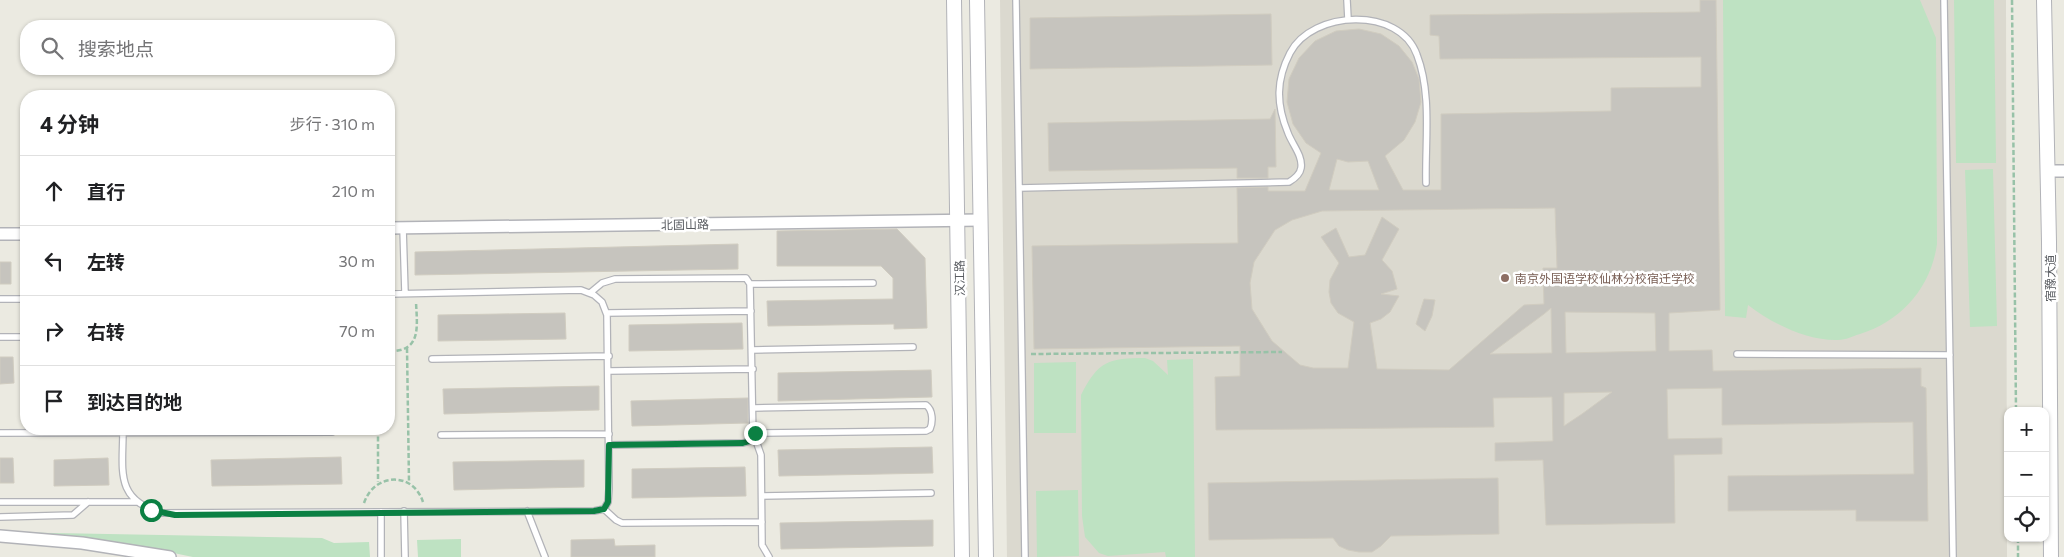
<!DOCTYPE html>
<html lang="zh">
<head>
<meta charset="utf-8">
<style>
  body { margin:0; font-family:Commissioner,"Noto Sans SC",sans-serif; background:#f2f2f2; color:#202124 }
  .controls { position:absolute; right:15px; bottom:15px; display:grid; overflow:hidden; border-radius:10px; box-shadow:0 1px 4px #0004 }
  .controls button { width:45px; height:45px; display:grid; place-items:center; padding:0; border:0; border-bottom:1px solid #e0e0e0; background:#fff; color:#202124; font:25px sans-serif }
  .stop { position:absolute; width:15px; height:15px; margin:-11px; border:4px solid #0b8043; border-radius:50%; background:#fff }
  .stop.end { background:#0b8043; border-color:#fff; box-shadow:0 1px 5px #0008 }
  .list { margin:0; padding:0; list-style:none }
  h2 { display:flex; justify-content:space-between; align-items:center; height:65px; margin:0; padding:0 20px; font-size:21px }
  h2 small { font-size:16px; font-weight:400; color:#757577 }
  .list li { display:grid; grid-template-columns:32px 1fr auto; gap:15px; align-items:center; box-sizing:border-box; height:70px; padding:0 20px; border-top:1px solid #e0e0e0 }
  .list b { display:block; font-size:19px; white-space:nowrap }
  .list em { font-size:16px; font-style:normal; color:#757577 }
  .icon { flex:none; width:28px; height:28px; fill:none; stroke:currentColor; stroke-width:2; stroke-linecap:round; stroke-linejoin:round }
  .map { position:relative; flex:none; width:2064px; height:557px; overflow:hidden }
  .search { position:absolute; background:#fff; box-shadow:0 1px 4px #0004; left:20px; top:20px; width:375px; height:55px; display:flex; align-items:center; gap:12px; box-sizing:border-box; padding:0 18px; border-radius:20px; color:#757577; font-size:19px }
  .panel { position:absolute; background:#fff; box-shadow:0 1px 4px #0004; left:20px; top:90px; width:375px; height:345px; border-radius:20px }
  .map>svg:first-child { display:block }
</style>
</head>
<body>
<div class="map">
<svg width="2064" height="557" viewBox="0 0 2064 557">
  <rect width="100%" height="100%" fill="#ebeae1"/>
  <path fill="#dbd9cf" d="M1000,0H2006L2007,557H1007Z"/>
  <path fill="#bee2c2" d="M1723,0H1920L1936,38L1937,244C1931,287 1902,321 1860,334C1853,336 1846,340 1838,340C1807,341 1771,323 1748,305L1746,318L1725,316Z
    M1954,0H1994L1996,163H1956Z
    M1993,169L1997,326L1970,327L1965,170Z
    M1145,358L1153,361L1168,375L1167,360L1193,359L1195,557H1166L1165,552L1108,556L1099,553L1085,537L1082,516L1081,395C1098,361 1109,358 1145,358Z
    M1076,362V433H1034V363Z
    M1078,490L1079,556L1037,557L1036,491Z
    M0,532L322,538L334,543L369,542L370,557H193L139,546Z
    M461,539V557H418L417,540Z"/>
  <path fill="#c6c4be" stroke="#d0ccc0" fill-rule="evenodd" d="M1700,0H1716L1720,310L1669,313V351L1712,350L1713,371L1921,368V386L1926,388L1928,521H1856V510L1728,511V476L1914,474L1913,422L1722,425V388L1667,389L1668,439L1722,438V454L1674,455L1675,523L1546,525L1543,460L1495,461V443L1553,441L1552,397L1493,398L1494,427L1216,430L1215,377L1240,376V346L1034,349L1032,246L1238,243L1237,188L1268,187V191H1305L1321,153L1306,143L1293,124L1287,102L1289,79L1299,58L1315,41L1336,31L1359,29L1381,34L1399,46L1412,62L1419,79L1421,102L1415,122L1404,140L1385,156L1403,190H1441V114L1611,111V88L1701,87V57L1440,59L1439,36L1430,35V15L1700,12ZM1337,159L1348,162L1368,161L1379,190H1329ZM1555,208L1557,268H1543L1544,304L1524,305L1449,370L1377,369L1370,323L1381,319L1390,312L1399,296L1381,294L1397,289L1392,271L1382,260L1399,229L1382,217L1365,255L1349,257L1336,228L1321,237L1339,263L1330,280L1329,292L1331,303L1338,313L1354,322L1348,368H1313L1300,365L1272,341L1252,309L1250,283L1254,262L1275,230L1292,220L1322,211ZM1551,308L1552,353L1490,354L1544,314ZM1565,312L1655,313L1656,351L1566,353ZM1612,392L1582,414L1564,426V393Z
    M1271,14L1272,65L1030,69V18Z
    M1275,109L1276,167H1268V178H1237V168L1049,171L1048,123L1270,119Z
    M897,229L925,258L927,328L894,329V324L768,326L767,301L893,299V278L881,266H777V231Z
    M738,244V269L415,275V252Z
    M0,262H11V284H0Z
    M1424,299L1435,300L1432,316L1425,331L1416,324Z
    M565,313L566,339L438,341V315Z
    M742,323L743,349L629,351V325Z
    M0,357H13L14,383L0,384Z
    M931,370L932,397L778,401V373Z
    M599,386V410L444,414L443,389Z
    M748,398V423L632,426L631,401Z
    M932,447L933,473L779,476L778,450Z
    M341,457L342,484L212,486L211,460Z
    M0,458H13L14,483H0Z
    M108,458L109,485L54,486V460Z
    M584,460V487L454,490L453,462Z
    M745,467L746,496L632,498V469Z
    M1498,478L1499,534L1391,536L1381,546L1372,552H1359L1348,550L1339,546L1333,538L1209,540L1208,483Z
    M933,520V546L781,549L780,523Z
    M614,539L615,546L655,545V557H571V540Z"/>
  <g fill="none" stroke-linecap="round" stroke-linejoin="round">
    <g stroke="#b2b3b8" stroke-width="8">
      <path id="service" d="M1016,0L1025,557
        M1347,0L1348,19
        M1944,0L1953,557
        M1019,188L1289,182C1294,179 1300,175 1301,168C1303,156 1292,144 1288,133C1276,104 1276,80 1290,53C1312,10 1400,6 1417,55C1432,94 1425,141 1426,183
        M403,228L405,293
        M750,284L873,283
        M590,293L602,283L615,279L746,278L750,284L753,440L743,443L609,445
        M0,299H26
        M607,313L751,311
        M0,337H26
        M752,350L913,347
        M1737,354L1950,355
        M432,359L609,356
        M609,371L753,369
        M754,408L926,405C933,410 933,422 930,429L926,431L755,433
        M123,429C123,470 114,500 162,513L594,511L604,509L608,502L609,489L607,315L602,302L594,295L581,290L389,294
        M0,433L332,432
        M441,435L609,434
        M755,438L761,455L762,545L769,557
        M762,496L931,493
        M0,502H136
        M604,509L616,520L622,523L762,522
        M404,511L405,557
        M527,511L545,557
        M381,512V557
        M0,517L73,515L88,502"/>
    </g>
    <g stroke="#b2b3b8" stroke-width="14">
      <path id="minor" d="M2047,171H2064
        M389,228L981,220
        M0,234H26
        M0,536L82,543L170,557"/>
    </g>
    <g stroke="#b2b3b8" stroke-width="16">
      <path id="tertiary" d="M954,0L962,557
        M977,0L986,557
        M2044,0L2049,242L2051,557"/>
    </g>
    <path stroke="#98c2a8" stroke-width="2.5" stroke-dasharray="5 2.5" stroke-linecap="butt" d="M2012,0L2016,411
      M407,348L409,482
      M389,351C422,352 417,326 416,302
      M1031,354L1282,352
      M378,429V482
      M364,503C374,473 413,471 423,502
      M2018,538V557"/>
    <use href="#service" stroke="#fff" stroke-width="5.5"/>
    <use href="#minor" stroke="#fff" stroke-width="11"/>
    <use href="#tertiary" stroke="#fff" stroke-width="14"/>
  </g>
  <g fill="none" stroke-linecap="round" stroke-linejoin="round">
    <path stroke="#0b8043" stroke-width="6" d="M151,510L175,515L594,511L604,509L608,502L609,445L743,443L753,440L755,433"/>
  </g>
  <circle fill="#8d6e63" stroke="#fff" stroke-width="2" cx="1505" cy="278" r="5"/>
  <g text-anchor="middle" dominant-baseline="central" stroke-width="5" stroke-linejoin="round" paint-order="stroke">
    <g font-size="12" fill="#595c61" stroke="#fff">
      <text transform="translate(685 224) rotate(-1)">北固山路</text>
      <text transform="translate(959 278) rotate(-91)">汉江路</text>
      <text transform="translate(2050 278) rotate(-90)">宿豫大道</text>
    </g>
    <g font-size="12" fill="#785e54" stroke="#fff" text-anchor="start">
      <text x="1515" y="278">南京外国语学校仙林分校宿迁学校</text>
    </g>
  </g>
</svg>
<div class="controls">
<button>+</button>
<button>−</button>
<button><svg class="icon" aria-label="locate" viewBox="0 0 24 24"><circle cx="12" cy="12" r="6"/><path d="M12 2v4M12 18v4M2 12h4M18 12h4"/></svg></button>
</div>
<div class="stop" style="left:151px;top:510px"></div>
<div class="stop end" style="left:755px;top:433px"></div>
<div class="search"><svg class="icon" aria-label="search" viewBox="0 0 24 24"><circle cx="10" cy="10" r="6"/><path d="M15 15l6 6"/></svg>搜索地点</div>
<section class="panel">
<h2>4 分钟<small>步行 · 310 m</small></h2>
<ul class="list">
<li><svg class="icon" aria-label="ahead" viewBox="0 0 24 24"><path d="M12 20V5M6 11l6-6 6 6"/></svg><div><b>直行</b></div><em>210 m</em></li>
<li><svg class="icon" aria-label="left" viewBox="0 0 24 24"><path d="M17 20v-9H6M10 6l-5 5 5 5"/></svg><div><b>左转</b></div><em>30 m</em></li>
<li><svg class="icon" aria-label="right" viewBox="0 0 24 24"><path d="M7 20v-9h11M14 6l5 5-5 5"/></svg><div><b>右转</b></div><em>70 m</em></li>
<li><svg class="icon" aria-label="arrive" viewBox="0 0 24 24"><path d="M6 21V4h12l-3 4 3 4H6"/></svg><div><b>到达目的地</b></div></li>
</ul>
</section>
</div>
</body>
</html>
